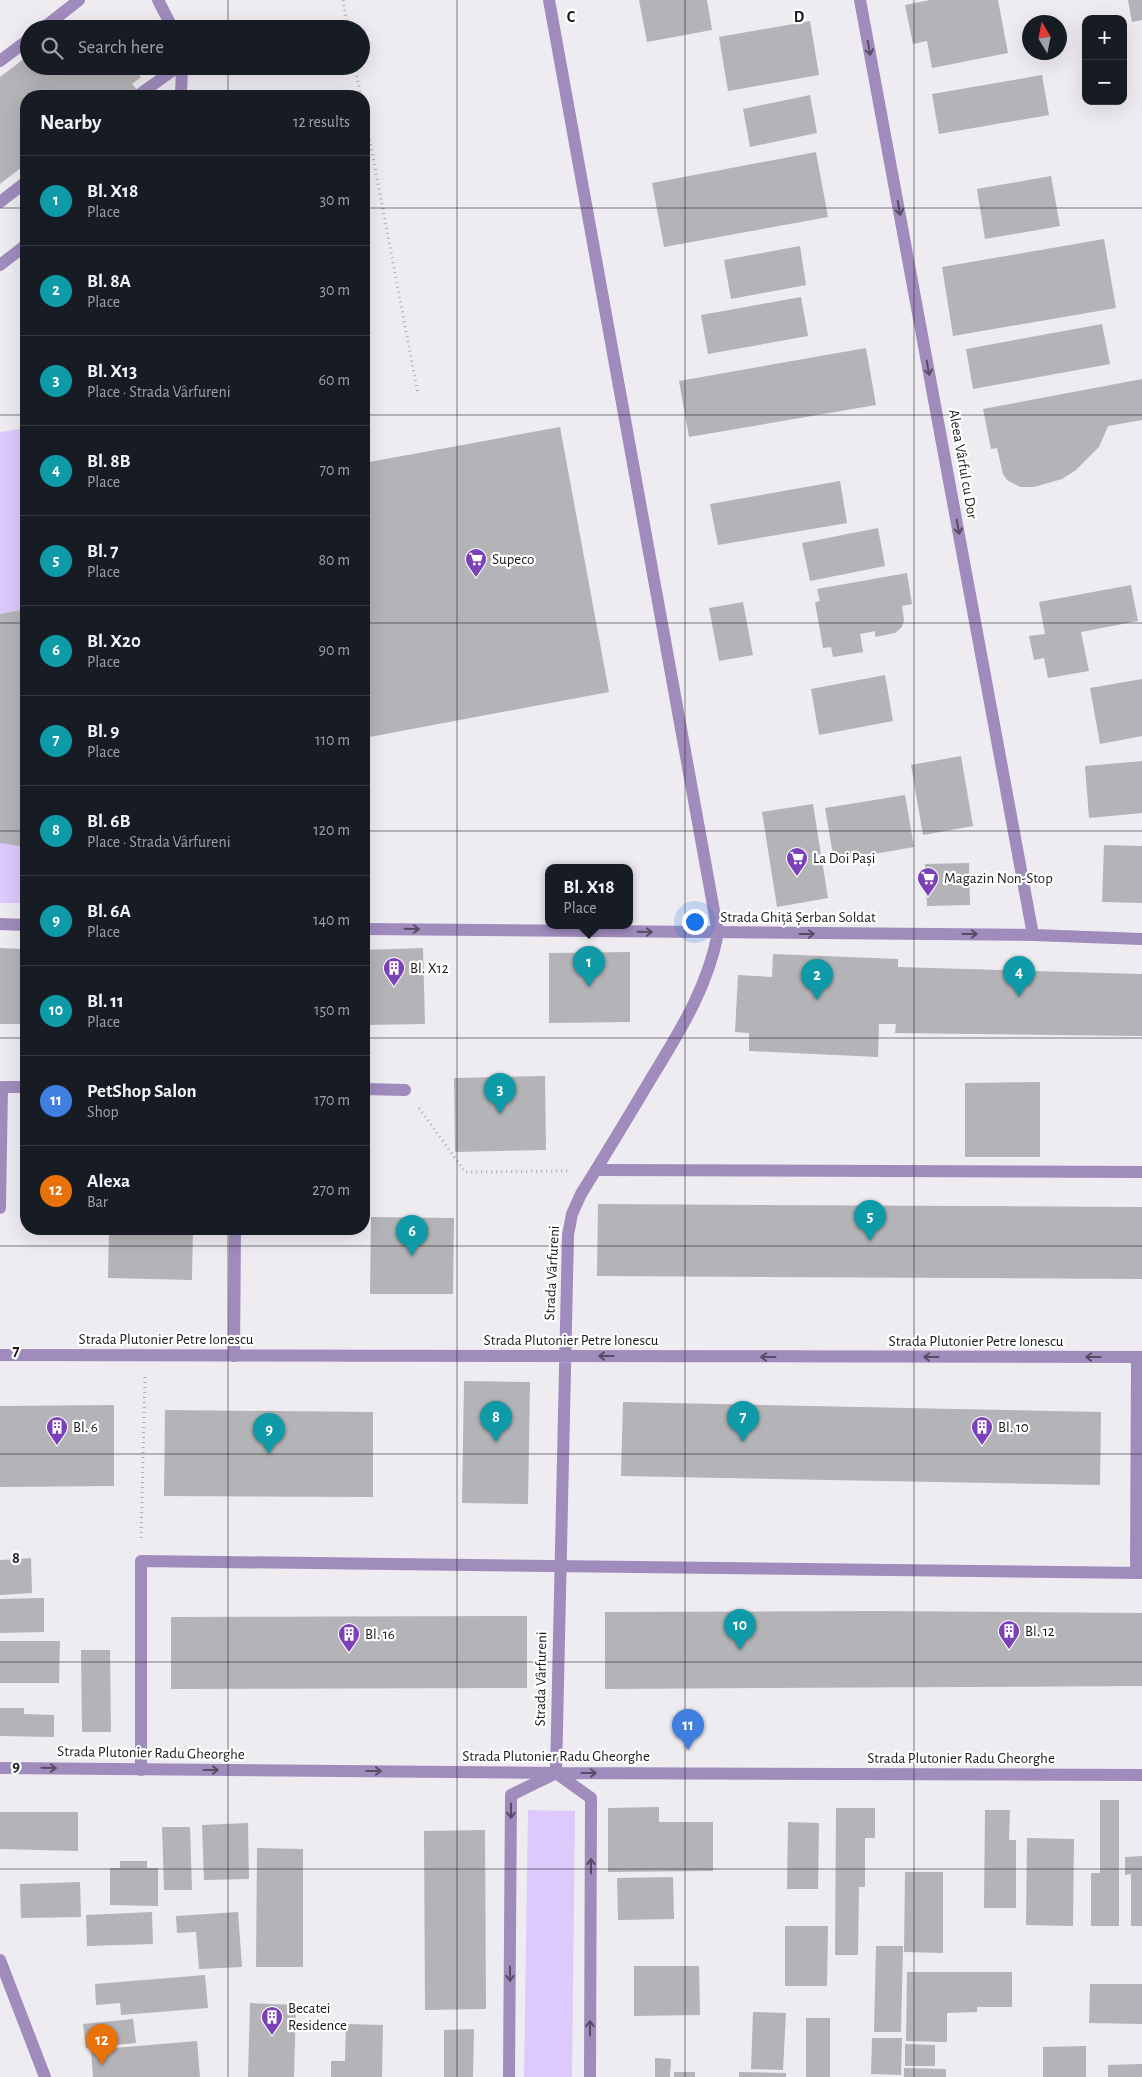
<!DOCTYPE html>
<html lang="en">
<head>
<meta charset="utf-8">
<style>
  body { margin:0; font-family:"Alegreya Sans",sans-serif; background:#242831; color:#f1f3f6 }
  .controls { position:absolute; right:15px; top:15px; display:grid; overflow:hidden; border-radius:10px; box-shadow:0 5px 20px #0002 }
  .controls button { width:45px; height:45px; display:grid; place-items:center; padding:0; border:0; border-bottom:1px solid #363941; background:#171b24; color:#f1f3f6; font:25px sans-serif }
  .compass { position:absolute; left:1022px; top:15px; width:45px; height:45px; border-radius:50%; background:#171b24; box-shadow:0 5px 20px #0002; rotate:350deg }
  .you { position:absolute; left:694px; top:921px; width:18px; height:18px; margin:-12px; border:4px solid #fff; border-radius:50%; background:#1a73e8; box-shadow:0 0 0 8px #1a73e833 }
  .badge { display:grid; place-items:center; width:32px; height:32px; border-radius:50%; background:#bca3da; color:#fff; font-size:16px; font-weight:700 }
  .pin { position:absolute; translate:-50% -41px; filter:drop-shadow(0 1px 2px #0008) }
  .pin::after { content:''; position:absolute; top:26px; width:18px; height:15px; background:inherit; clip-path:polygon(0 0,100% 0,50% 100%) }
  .popup { position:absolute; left:545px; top:864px; width:88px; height:65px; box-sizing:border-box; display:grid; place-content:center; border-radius:10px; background:#171b24; filter:drop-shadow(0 1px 4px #0005); font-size:16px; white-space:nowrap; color:#9ea1a6 }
  .popup b { font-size:19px; color:#f1f3f6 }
  .popup::after { content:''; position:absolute; left:50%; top:100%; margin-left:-10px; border:10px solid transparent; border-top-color:#171b24 }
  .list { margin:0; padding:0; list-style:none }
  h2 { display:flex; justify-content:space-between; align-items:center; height:65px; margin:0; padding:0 20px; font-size:21px }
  h2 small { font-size:16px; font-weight:400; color:#9ea1a6 }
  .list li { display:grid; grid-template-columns:32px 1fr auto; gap:15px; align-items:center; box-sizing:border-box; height:90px; padding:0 20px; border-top:1px solid #363941 }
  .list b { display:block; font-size:19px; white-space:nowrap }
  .list p { margin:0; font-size:16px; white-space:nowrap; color:#9ea1a6 }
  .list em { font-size:16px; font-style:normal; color:#9ea1a6 }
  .icon { flex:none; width:28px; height:28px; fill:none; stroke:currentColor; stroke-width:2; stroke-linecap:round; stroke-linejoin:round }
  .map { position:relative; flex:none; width:1142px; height:2077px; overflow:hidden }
  .search { position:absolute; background:#171b24; box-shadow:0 5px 20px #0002; left:20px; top:20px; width:350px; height:55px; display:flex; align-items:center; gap:12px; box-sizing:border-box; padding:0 18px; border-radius:28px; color:#9ea1a6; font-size:19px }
  .panel { position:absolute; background:#171b24; box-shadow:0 5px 20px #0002; left:20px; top:90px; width:350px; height:1145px; border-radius:20px }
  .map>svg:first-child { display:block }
</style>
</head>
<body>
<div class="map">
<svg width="1142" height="2077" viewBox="0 0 1142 2077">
  <rect width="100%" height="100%" fill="#eeecf1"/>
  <path fill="#ddc9fb" d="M26,428V903H0V432Z
    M528,1810L575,1811L572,2077H524Z"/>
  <path fill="#b4b3b7" d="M639,0H707L712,30L647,42Z
    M930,0H998L1008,53L932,68L927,41L913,44L905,5Z
    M1128,0H1142V20L1132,22Z
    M97,20L104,29H85Z
    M810,21L819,75L728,91L719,37Z
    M29,55V66H133L141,77L132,84L142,96H26V164L0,184V77Z
    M1042,75L1049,115L939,134L932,94Z
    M810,95L817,133L750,147L743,109Z
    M816,152L828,217L664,247L652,183Z
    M1051,176L1060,226L985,239L977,189Z
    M1104,239L1116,308L953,336L942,267Z
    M800,246L806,285L731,299L724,260Z
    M801,297L808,336L708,354L701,315Z
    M1102,324L1110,364L973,389L966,349Z
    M866,348L876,405L689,437L679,381Z
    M1142,379V420L1108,426L1099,447L1076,470L1062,479L1034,487H1020L1007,480L1003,474L997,448L991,449L983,409Z
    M560,427L609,692L364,738V463Z
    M840,481L847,523L718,545L710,504Z
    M878,528L885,566L810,581L802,543Z
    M907,573L912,604L902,606L904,620L902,627L895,633L875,637V631L860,634L863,652L833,657L831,647L823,648L815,602L820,601L817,589Z
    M1131,585L1138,621L1081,632L1089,671L1048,678L1044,658L1034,660L1029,636L1045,634L1039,602Z
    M743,602L753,655L719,661L709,608Z
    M26,609V847L0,843V614Z
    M885,675L893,721L819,735L811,689Z
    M1142,679V736L1100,744L1090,688Z
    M961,756L973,826L923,835L911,765Z
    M1142,761V813L1089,818L1085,766Z
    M905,795L914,847L834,861L825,808Z
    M813,804L828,898L777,907L762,812Z
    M1104,845L1142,846V903L1102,902Z
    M969,863L970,905L927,906L925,864Z
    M0,948L23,949L22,1024H0Z
    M423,948L425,1024L364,1025V950Z
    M630,952V1022L549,1023V953Z
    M773,954L898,959V967L1142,974V1036L895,1033L896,1024H879L878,1057L749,1051V1033L735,1032L738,975L772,977Z
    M545,1076L546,1150L455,1152L454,1078Z
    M1040,1082V1157H965V1083Z
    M25,1191H26V1207H24Z
    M598,1204L1142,1207V1279L597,1276Z
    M371,1217L454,1218L453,1294H370Z
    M109,1229H193L192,1280L108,1278Z
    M464,1381L530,1382L528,1504L462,1503Z
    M623,1402L1101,1412L1100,1485L621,1476Z
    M114,1405V1486L0,1487V1406Z
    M165,1410L373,1412V1497L164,1496Z
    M31,1558L32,1593L0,1595V1560Z
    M44,1598V1632L0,1633V1599Z
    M875,1611L1142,1613V1686L605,1689V1612Z
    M527,1616V1688L171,1689V1617Z
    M0,1641H60L59,1683H0Z
    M81,1650H110L111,1732H82Z
    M0,1708H24V1714L54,1715V1737L0,1736Z
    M1100,1800H1119V1926H1091V1873H1100Z
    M659,1807V1822H713V1871L608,1872V1808Z
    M836,1808H875V1838H865V1887H859L858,1955H835Z
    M985,1810H1010L1009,1840H1016V1908H984Z
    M0,1812H78V1851L0,1849Z
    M788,1822L819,1823L818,1889H787Z
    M248,1823L249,1879L204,1880L202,1825Z
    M162,1827H190L192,1890H164Z
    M485,1830L486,2009L425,2010L424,1831Z
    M1027,1838L1074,1839L1073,1926L1026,1925Z
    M257,1848L303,1849V1967H256Z
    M1142,1856V1926H1131V1874L1125,1875V1857Z
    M120,1861H147V1868H158V1906L110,1905V1868H120Z
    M905,1872H943V1953L904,1952Z
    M673,1877L674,1919L618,1920L617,1878Z
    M80,1882L81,1917L21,1918L20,1884Z
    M152,1912L153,1944L87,1946L86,1915Z
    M238,1912L242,1967L199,1969L196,1932L177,1933L176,1916Z
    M785,1926H828L827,1986H785Z
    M876,1946H903L901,2032H874Z
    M634,1966H699L700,2015L634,2016Z
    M907,1972H1012V2007H977V2012L947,2013V2042L906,2041Z
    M205,1975L208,2008L121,2015L120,2003L96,2005L95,1984Z
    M1090,1984H1142V2024L1089,2023Z
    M250,2003L296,2005L294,2077H248Z
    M753,2012L786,2013L783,2070L751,2069Z
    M806,2018H830V2077H806Z
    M133,2019L136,2043L86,2048L83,2024Z
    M346,2024L383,2025L382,2077H331V2061H345Z
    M474,2029L473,2077H444V2030Z
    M872,2038H902L901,2075L871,2074Z
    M197,2041L200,2077H93L91,2050Z
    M905,2044L935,2045V2066H905Z
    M1086,2046V2077H1043V2047Z
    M655,2058L671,2059L670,2077H655Z
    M1142,2064V2077H1108V2065Z
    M904,2068L946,2069V2077H904Z
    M674,2072H695V2077H674Z
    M739,2072L786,2073V2077H739Z"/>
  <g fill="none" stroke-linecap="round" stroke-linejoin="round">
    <path stroke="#adacb0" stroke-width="3" stroke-dasharray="1 4" stroke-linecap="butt" d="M343,0L348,29
      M355,66L361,96
      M364,110L418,394
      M419,1108L465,1172L568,1171
      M141,1538L145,1377"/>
    <path stroke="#9f8bbc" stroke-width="12" d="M158,0L173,29
      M549,0L718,933
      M42,29L79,0
      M0,61L29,39
      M140,94L179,66
      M181,96L182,66
      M0,202L26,182
      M0,265L26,245
      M364,1089L405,1090
      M596,1170L1142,1172
      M0,1208L2,1087H26
      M234,1356L235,1229
      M1136,1573L1137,1357
      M141,1770V1561L1142,1573"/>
    <path stroke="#9f8bbc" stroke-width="12" d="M860,0L1033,935
      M0,924L26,925
      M364,929L1033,935L1142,939
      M0,1355L1142,1357
      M0,1768L556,1773L1142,1775
      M556,1773L568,1235L572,1214L581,1194C604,1157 627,1119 649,1082C678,1034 707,990 718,933
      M556,1773L591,1798L590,2077
      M0,1960L45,2077
      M509,2077L511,1795L554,1774"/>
  </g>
  <defs><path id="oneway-shaft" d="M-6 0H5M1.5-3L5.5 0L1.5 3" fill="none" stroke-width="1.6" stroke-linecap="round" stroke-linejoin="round" transform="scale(1.25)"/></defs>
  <g stroke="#564d64">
    <use href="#oneway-shaft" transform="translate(869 48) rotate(80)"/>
    <use href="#oneway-shaft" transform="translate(899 208) rotate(80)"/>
    <use href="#oneway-shaft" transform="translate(928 368) rotate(80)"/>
    <use href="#oneway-shaft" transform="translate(958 527) rotate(80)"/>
    <use href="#oneway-shaft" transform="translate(412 929) rotate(1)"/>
    <use href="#oneway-shaft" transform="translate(645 932) rotate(1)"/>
    <use href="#oneway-shaft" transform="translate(807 934)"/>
    <use href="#oneway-shaft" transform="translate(970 934)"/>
    <use href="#oneway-shaft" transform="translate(606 1356) rotate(-180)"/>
    <use href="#oneway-shaft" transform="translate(768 1357) rotate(-180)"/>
    <use href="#oneway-shaft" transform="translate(931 1357) rotate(-180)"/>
    <use href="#oneway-shaft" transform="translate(1093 1357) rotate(-180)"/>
    <use href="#oneway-shaft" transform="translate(49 1768) rotate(1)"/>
    <use href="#oneway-shaft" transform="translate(211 1770)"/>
    <use href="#oneway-shaft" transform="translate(374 1771)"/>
    <use href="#oneway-shaft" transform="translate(589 1773)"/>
    <use href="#oneway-shaft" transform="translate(511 1811) rotate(90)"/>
    <use href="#oneway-shaft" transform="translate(591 1866) rotate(-90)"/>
    <use href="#oneway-shaft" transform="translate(510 1974) rotate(90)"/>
    <use href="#oneway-shaft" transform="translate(590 2028) rotate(-90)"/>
  </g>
  <path fill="none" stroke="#1b1b1c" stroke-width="1" stroke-opacity="0.55" d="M228,0V29M457,0V2077M685,0V2077M914,0V2077M228,66V96M0,208H26M364,208H1142M0,415H26M364,415H1142M0,623H26M364,623H1142M0,831H26M364,831H1142M0,1038H26M364,1038H1142M228,1229V2077M0,1246H1142M0,1454H1142M0,1662H1142M0,1869H1142"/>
  <defs>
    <g id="supermarket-pin" transform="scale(1.125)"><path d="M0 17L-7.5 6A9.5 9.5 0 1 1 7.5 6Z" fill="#7b41b7" stroke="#fff"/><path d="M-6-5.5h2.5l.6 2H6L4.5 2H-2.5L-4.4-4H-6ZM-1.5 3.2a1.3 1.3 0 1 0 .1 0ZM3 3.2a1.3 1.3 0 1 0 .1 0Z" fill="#fff"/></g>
    <g id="building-pin" transform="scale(1.125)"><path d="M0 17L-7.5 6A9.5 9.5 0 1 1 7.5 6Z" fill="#7b41b7" stroke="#fff"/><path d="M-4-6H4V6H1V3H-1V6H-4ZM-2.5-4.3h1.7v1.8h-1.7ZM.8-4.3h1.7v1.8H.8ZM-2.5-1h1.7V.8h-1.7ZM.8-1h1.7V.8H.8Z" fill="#fff"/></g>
  </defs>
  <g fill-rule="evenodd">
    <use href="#supermarket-pin" x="476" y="559"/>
    <use href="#supermarket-pin" x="797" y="858"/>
    <use href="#supermarket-pin" x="928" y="878"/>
    <use href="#building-pin" x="394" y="968"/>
    <use href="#building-pin" x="57" y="1427"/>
    <use href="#building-pin" x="982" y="1427"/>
    <use href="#building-pin" x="1009" y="1631"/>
    <use href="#building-pin" x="349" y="1634"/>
    <use href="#building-pin" x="272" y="2017"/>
  </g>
  <g text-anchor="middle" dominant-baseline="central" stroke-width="4.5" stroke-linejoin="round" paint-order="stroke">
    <g font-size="15" fill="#1b1b1c" stroke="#fff">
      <text transform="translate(963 464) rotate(80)">Aleea Vârful cu Dor</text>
      <text x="798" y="917">Strada Ghiță Șerban Soldat</text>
      <text transform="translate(552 1273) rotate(-87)">Strada Vârfureni</text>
      <text x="166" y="1339">Strada Plutonier Petre Ionescu</text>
      <text x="571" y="1340">Strada Plutonier Petre Ionescu</text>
      <text x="976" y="1341">Strada Plutonier Petre Ionescu</text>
      <text transform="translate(541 1679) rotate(-89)">Strada Vârfureni</text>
      <text transform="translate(151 1753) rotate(1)">Strada Plutonier Radu Gheorghe</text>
      <text x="556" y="1756">Strada Plutonier Radu Gheorghe</text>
      <text x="961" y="1758">Strada Plutonier Radu Gheorghe</text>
    </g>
    <g font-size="15" fill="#1b1b1c" stroke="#fff" text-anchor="start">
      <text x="492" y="559">Supeco</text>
      <text x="813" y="858">La Doi Pași</text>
      <text x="944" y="878">Magazin Non-Stop</text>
      <text x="410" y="968">Bl. X12</text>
      <text x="73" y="1427">Bl. 6</text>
      <text x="998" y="1427">Bl. 10</text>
      <text x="1025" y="1631">Bl. 12</text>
      <text x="365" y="1634">Bl. 16</text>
      <text x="288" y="2008">Becatei<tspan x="288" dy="17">Residence</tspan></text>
    </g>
  </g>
  <g font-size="16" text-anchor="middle" font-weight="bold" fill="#1b1b1c" stroke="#fff" stroke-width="4.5" stroke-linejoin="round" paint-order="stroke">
    <text x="571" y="22">C</text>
    <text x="799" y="22">D</text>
    <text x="16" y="1356">7</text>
    <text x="16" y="1563">8</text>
    <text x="16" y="1771">9</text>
  </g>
</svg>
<div class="controls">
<button>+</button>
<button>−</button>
</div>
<svg class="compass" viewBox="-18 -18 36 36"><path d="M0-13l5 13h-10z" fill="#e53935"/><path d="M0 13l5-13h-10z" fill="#9ea1a6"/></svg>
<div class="you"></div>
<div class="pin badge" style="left:589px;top:987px;background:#0f9aa8">1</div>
<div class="popup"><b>Bl. X18</b>Place</div>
<div class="pin badge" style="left:817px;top:1000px;background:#0f9aa8">2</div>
<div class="pin badge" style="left:500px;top:1114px;background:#0f9aa8">3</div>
<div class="pin badge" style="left:1019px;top:997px;background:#0f9aa8">4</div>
<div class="pin badge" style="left:870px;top:1241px;background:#0f9aa8">5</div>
<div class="pin badge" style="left:412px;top:1256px;background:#0f9aa8">6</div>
<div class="pin badge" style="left:743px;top:1442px;background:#0f9aa8">7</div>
<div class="pin badge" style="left:496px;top:1442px;background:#0f9aa8">8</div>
<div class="pin badge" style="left:269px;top:1454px;background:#0f9aa8">9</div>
<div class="pin badge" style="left:740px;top:1650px;background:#0f9aa8">10</div>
<div class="pin badge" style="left:688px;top:1750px;background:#3f7fe0">11</div>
<div class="pin badge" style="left:102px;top:2065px;background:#e8710a">12</div>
<div class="search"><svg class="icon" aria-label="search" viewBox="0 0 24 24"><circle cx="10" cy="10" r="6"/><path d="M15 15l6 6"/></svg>Search here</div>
<section class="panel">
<h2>Nearby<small>12 results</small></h2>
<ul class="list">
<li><span class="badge" style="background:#0f9aa8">1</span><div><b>Bl. X18</b><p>Place</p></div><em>30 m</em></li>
<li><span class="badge" style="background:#0f9aa8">2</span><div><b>Bl. 8A</b><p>Place</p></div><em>30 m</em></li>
<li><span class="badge" style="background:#0f9aa8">3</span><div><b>Bl. X13</b><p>Place · Strada Vârfureni</p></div><em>60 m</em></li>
<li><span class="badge" style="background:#0f9aa8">4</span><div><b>Bl. 8B</b><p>Place</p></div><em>70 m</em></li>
<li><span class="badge" style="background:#0f9aa8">5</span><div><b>Bl. 7</b><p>Place</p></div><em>80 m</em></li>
<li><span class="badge" style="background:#0f9aa8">6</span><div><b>Bl. X20</b><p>Place</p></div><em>90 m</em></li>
<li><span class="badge" style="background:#0f9aa8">7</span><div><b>Bl. 9</b><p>Place</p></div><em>110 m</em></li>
<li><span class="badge" style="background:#0f9aa8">8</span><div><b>Bl. 6B</b><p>Place · Strada Vârfureni</p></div><em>120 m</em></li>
<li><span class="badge" style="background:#0f9aa8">9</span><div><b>Bl. 6A</b><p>Place</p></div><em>140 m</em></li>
<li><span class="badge" style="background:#0f9aa8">10</span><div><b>Bl. 11</b><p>Place</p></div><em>150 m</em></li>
<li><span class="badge" style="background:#3f7fe0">11</span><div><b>PetShop Salon</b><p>Shop</p></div><em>170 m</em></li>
<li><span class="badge" style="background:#e8710a">12</span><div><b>Alexa</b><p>Bar</p></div><em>270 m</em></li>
</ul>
</section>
</div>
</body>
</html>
